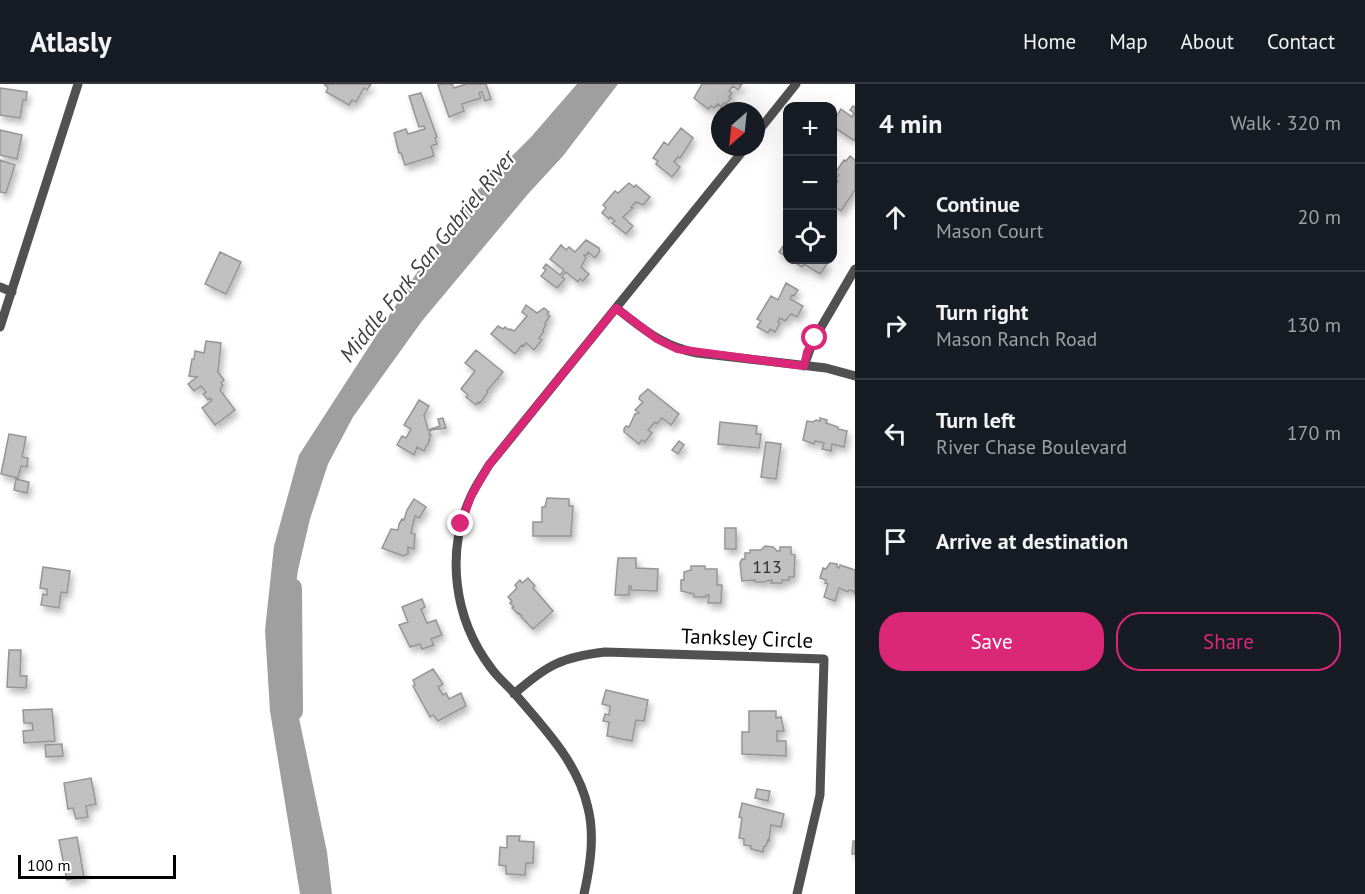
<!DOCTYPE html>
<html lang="en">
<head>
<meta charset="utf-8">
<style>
  body { margin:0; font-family:"PT Sans",sans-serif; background:#20242c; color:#f1f3f6 }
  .controls { position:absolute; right:18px; top:18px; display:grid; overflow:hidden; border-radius:12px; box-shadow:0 6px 24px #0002 }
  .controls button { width:54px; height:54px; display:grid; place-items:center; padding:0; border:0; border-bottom:2px solid #363941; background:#171b24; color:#f1f3f6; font:30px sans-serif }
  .compass { position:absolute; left:711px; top:18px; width:54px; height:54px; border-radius:50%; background:#171b24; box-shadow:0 6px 24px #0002; rotate:207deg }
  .scale { position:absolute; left:18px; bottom:15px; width:158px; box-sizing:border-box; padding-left:6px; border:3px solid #000; border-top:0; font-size:16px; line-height:21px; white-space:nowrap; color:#000; -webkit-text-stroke:4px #fff; paint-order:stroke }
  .stop { position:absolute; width:18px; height:18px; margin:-14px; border:4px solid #db2777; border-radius:50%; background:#fff }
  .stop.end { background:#db2777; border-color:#fff; box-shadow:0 2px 6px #0008 }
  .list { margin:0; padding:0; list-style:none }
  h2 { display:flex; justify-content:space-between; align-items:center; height:78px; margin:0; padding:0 24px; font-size:26px }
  h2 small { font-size:20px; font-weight:400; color:#9ea1a6 }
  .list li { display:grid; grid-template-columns:39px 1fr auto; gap:18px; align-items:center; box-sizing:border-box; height:108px; padding:0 24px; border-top:2px solid #363941 }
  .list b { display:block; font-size:22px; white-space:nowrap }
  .list p { margin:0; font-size:20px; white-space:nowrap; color:#9ea1a6 }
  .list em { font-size:20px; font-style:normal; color:#9ea1a6 }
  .actions { display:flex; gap:12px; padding:18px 24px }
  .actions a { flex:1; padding:14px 0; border:2px solid #db2777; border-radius:24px; text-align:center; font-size:21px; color:#db2777 }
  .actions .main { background:#db2777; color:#fff }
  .icon { flex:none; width:33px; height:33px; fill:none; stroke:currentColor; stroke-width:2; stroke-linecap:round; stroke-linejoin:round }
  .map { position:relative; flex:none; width:855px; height:810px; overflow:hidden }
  header { display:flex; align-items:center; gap:36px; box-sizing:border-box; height:84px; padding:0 30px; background:#171b24; border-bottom:2px solid #363941 }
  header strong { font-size:28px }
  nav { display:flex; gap:33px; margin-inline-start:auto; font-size:21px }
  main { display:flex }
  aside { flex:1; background:#171b24 }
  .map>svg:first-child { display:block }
</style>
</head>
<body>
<header>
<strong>Atlasly</strong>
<nav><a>Home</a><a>Map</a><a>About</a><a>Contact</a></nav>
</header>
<main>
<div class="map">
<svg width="855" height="810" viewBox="0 0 855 810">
  <defs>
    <filter id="shadow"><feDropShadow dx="3" dy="5" stdDeviation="3" flood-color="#0004"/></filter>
  </defs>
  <rect width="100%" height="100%" fill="#fff"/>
  <path fill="#9f9f9f" d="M577,0H618L563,72L528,110L422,237L353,333L328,380L310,435L298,486L288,554L294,610L327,768L332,810H300L270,627L265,546L274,462L299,371L425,176L477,107L531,53Z"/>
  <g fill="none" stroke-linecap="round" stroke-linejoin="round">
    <path stroke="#9f9f9f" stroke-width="20" d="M292,504L293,627"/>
  </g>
  <path fill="#c0c0c0" stroke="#959595" stroke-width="1.5" filter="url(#shadow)" d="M324,0H371L367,6L364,4L356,18L352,16L349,21L326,8L328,4Z
    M441,0H452L454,4L466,0H486L491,15L485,17L482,8L479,9L481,14L462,20L464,27L449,33L438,1Z
    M702,0H742L738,6L733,2L729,7L732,9L729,13L731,14L726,20L724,19L721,23L718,20L714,24L711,22L708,25L694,14Z
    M0,4L27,8L26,16H23L20,34L0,31Z
    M421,9L437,53L435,54L437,60L431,62L434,72L405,81L401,69H399L394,49L406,45L408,50L425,45L424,42L419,43L409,12Z
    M853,22L855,23V57L832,42L833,31L836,33L841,25L852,33L854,29L850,26Z
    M681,44L693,54L680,74L678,73L674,78L680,83L672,93L656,80L658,77L653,74L664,58L668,61Z
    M0,46L22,51L17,75L0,71Z
    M850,72L855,76V106L841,127L832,121V105L838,97L835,96L839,91L835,89L844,76L846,77Z
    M0,76L15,81L6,109L0,108Z
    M629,99L634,103L636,101L650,113L643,121L636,118L631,123L633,124L623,133L633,142L626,150L612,139L615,137L610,133L609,135L602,129L606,124L603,121L615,107L618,109Z
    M788,155V174L779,168Z
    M586,156L599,164L600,167L595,174L588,168L587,171H584L586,174L581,183L589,190L583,197L580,195L578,198L566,188L562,193L565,195L557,204L541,192L546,186L543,184L546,180L560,191L564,186L550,175L561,161L566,166L569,163L575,168Z
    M220,168L241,178L226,210L205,200Z
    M790,176H821L827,180L820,190L804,180L802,183Z
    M786,199L798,206L794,212L792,211L790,215L803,222L797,233L791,230L785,237L780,234L778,238L780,239L775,248L770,245L768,249L757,243L761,237L757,235L771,212L778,216Z
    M526,221L537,229L544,224L549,228L547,230L550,232L545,239L546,241L543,246L544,247L539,254L542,256L534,266L526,259L524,262L522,261L515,270L491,250L498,242L503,245L505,243L509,246L510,245L514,247L516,245L527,232L522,228Z
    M206,257L221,259L218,288L224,296L221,299L223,301L220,306L235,326L215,341L202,324L212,316L210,314L208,316L203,310L206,308L201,302L194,307L188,300L197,293L189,292L192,275H194L195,267L204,269Z
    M476,266L503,288L487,307L488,308L480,319L478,318L476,321L466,313L468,311L461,305L475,287L465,279Z
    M648,305L679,330L671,341L662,334L657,340L655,338L648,346L652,349L645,358L642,356L639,360L624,348V345L626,342L629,343L635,330L639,329L635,326L643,318L639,315L640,312Z
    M419,316L429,322L424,331L428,346L440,342L438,335L443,334L446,344L431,346L429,350L431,351L429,356H430L424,367L417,363L414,371L397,361L402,352L406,354L411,345L404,341Z
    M820,334L827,336L826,339L838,343V345L847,347L844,363L832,360L831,367L822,365L824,359L815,357L814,360L803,356L807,337L813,338L816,336L820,337Z
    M720,338L757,342L756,350H761L759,364L718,360Z
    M9,350L26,353L22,373L28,374L27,383L21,382L18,394L1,390Z
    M679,357L684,361L678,370L672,366Z
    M766,358L781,360L776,395L761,393Z
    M16,395L29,398L27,409L14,406Z
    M547,414L569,415V422H573L571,452H533V438H542V423H545Z
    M414,415L426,423L419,434L415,432L411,449L415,450L414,465L408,463V470L403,472L382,464L391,445L398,446L399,440L402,435L404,436L407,426Z
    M725,444H736V465H725Z
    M765,462L773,463L777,467H780V463H791V470L795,471L794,493H789V496H782V499H771L772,496L763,498H755V496L742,497L740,479L742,475H745V469H750V466H761Z
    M618,474H636V484L658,485L657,507L631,506V502H629V511H615Z
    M830,479L837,480V483L839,484L840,481L855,486V510L853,507L849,506L848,508L839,504L835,517L824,513L828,500L825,499L826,496L820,494L823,484L826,485Z
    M691,482H705V485H717V501H722L721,519H708L709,511H706V513H694V510L681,507V496H684V488L691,486Z
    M43,483L70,487L67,509L61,508L59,524L41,521L43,510L47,511V505L40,504Z
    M528,494L535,502L533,504L553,527L533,545L521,533L522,532L519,529L518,530L512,524L514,523L510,519L512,517L508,513L517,504L515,501L520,496L522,499Z
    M422,515L425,523L421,525L427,539L436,536L442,551L431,555L434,561L422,565L420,560L410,563L399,541L408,538L402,523Z
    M9,566H21L20,592H27L26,604L7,603Z
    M433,585L443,600L438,603L443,611L446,609L449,615L461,609L466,622L438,637L433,631L430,633L413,602L415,601L413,596Z
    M606,606L648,616L644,637L636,636L632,657L607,652L609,638L603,637L605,630L609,631L610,622L602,620Z
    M52,625L55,657L24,659L23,647L33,646L32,639H24L23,626Z
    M749,627H776V634L781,633L784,647H777V657H786V672L742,670V648H749Z
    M62,660L63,672L46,673L45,661Z
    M91,694L96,720L86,722L88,733L76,735L73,724L68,725L64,699Z
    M757,705L770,707L768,717L755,714Z
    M742,719L784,730L781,743L771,741L769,757L768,756L766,762H764L763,768L751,765V762L744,761V755L739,754L742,734L739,733Z
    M507,752H520L519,757L534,758L533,779H526L525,791L506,790V782L499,781L500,763L507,764Z
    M77,753L84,793L67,796L59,756Z
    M853,757H855V770H852Z"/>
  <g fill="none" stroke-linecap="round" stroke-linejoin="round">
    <path stroke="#515151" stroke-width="9" d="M756,50L796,0
      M0,203L12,208
      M616,224C644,245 661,262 697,269L826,284L855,292
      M0,243L78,0
      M804,282L813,257L855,185
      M514,610C547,581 562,573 605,568L824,575L820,711L797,810
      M584,810C590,783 595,752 588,724C578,679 545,645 516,611C508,602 498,594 491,584C454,535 445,469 471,412C476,401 483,391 489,381L746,63"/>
  </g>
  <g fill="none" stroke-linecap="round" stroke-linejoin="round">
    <path stroke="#db2777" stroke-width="8" d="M461,440L471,412L489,381L616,224L657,255L677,265L804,282L807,268L815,254"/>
  </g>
  <g text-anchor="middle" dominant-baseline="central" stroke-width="4.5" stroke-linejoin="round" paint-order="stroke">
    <g font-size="18" fill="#303030">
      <text x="767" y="482">113</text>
    </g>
    <g font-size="21" fill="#000" stroke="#fff">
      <text transform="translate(747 554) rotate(2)">Tanksley Circle</text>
    </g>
    <g font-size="22" font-style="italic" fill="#404040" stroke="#fff">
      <text transform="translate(427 172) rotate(-51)">Middle Fork San Gabriel River</text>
    </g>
  </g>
</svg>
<div class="controls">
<button>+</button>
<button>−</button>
<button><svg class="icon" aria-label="locate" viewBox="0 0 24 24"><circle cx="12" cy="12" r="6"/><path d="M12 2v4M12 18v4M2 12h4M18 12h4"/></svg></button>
</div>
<svg class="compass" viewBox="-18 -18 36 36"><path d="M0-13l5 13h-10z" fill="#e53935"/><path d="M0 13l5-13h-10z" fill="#9ea1a6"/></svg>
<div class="scale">100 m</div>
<div class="stop" style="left:815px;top:254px"></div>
<div class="stop end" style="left:461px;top:440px"></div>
</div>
<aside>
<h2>4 min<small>Walk · 320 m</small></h2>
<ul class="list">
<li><svg class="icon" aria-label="ahead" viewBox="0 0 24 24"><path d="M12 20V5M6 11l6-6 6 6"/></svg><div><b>Continue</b><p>Mason Court</p></div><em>20 m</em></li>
<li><svg class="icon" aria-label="right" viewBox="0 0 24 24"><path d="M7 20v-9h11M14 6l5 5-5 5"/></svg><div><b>Turn right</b><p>Mason Ranch Road</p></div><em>130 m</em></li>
<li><svg class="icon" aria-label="left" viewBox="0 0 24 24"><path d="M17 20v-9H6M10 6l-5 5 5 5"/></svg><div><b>Turn left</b><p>River Chase Boulevard</p></div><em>170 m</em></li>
<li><svg class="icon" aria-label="arrive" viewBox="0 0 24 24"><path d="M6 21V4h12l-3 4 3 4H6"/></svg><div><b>Arrive at destination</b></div></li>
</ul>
<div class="actions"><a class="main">Save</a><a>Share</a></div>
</aside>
</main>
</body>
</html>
